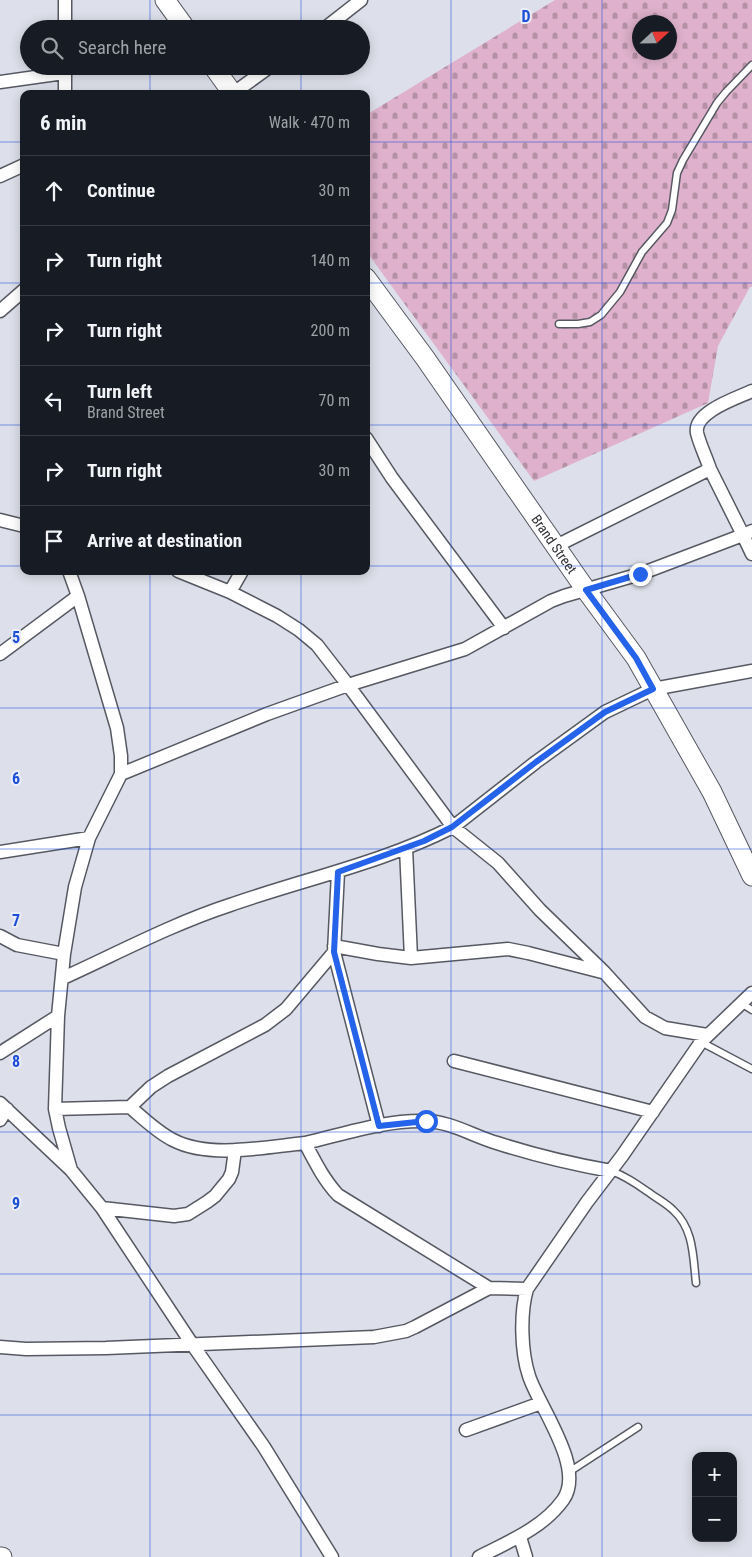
<!DOCTYPE html>
<html lang="en">
<head>
<meta charset="utf-8">
<style>
  body { margin:0; font-family:"Roboto Condensed",sans-serif; background:#242831; color:#f1f3f6 }
  .controls { position:absolute; right:15px; bottom:15px; display:grid; overflow:hidden; border-radius:10px; box-shadow:0 2px 12px #0003 }
  .controls button { width:45px; height:45px; display:grid; place-items:center; padding:0; border:0; border-bottom:1px solid #363941; background:#171b24; color:#f1f3f6; font:25px sans-serif }
  .compass { position:absolute; left:632px; top:15px; width:45px; height:45px; border-radius:50%; background:#171b24; box-shadow:0 2px 12px #0003; rotate:68deg }
  .stop { position:absolute; width:15px; height:15px; margin:-11px; border:4px solid #2563eb; border-radius:50%; background:#fff }
  .stop.end { background:#2563eb; border-color:#fff; box-shadow:0 1px 5px #0008 }
  .list { margin:0; padding:0; list-style:none }
  h2 { display:flex; justify-content:space-between; align-items:center; height:65px; margin:0; padding:0 20px; font-size:21px }
  h2 small { font-size:16px; font-weight:400; color:#9ea1a6 }
  .list li { display:grid; grid-template-columns:32px 1fr auto; gap:15px; align-items:center; box-sizing:border-box; height:70px; padding:0 20px; border-top:1px solid #363941 }
  .list b { display:block; font-size:19px; white-space:nowrap }
  .list p { margin:0; font-size:16px; white-space:nowrap; color:#9ea1a6 }
  .list em { font-size:16px; font-style:normal; color:#9ea1a6 }
  .icon { flex:none; width:28px; height:28px; fill:none; stroke:currentColor; stroke-width:2; stroke-linecap:round; stroke-linejoin:round }
  .map { position:relative; flex:none; width:752px; height:1557px; overflow:hidden }
  .search { position:absolute; background:#171b24; box-shadow:0 2px 12px #0003; left:20px; top:20px; width:350px; height:55px; display:flex; align-items:center; gap:12px; box-sizing:border-box; padding:0 18px; border-radius:28px; color:#9ea1a6; font-size:19px }
  .panel { position:absolute; background:#171b24; box-shadow:0 2px 12px #0003; left:20px; top:90px; width:350px; height:485px; border-radius:10px }
  .map>svg:first-child { display:block }
</style>
</head>
<body>
<div class="map">
<svg width="752" height="1557" viewBox="0 0 752 1557">
  <defs>
    <pattern id="cemetery-stones" width="16" height="16" patternUnits="userSpaceOnUse" patternTransform="scale(1.25)"><rect width="16" height="16" fill="#dfb1cc"/><path d="M2 7V4a2 2 0 0 1 4 0v3zM10 15v-3a2 2 0 0 1 4 0v3z" fill="#b591a6"/></pattern>
  </defs>
  <rect width="100%" height="100%" fill="#dddfea"/>
  <path fill="url(#cemetery-stones)" fill-rule="evenodd" d="M555,0H752V287H750L718,346L708,403L534,481L366,251V115ZM640,22H670V52H640Z"/>
  <g fill="none" stroke-linecap="round" stroke-linejoin="round">
    <g stroke="#575962" stroke-width="9">
      <path id="lane" d="M559,324H578L590,322L601,315L620,292L642,252L667,223L672,210L677,173L683,160L717,103L726,92L752,65
        M741,1003L752,1010
        M701,1042L752,1069
        M611,1171C626,1176 638,1185 651,1194C658,1199 667,1204 673,1210C694,1229 693,1257 696,1283
        M569,1472L638,1427"/>
    </g>
    <g stroke="#575962" stroke-width="15">
      <path id="street" d="M65,29V0
        M324,29L361,0
        M65,66V94
        M0,82L64,73
        M232,94L271,66
        M0,176L24,165
        M0,311L24,290
        M366,438L392,478L504,628
        M0,520L24,526
        M752,531L743,535L752,554
        M556,546L710,469C706,457 700,445 697,433C693,412 737,398 752,391
        M69,571L78,596L117,728L121,756V774L89,838L75,887L64,954L58,1016L55,1109L59,1128L71,1170
        M178,571L230,592L277,616L299,630L317,645L348,685L453,827L498,863L540,910L604,972L645,1017L665,1028L707,1035
        M230,592L242,571
        M0,654L78,596
        M121,774L267,714L348,685L465,649L551,601L564,596L640,574L743,535L710,469
        M406,848L411,958
        M0,852L89,838
        M338,872L334,952L379,1126
        M0,936L17,945L64,954
        M334,946L378,954L411,958L508,949L528,953L602,972
        M63,978C118,953 172,924 230,905C304,879 382,863 453,827L536,762L605,712L653,689L752,671
        M0,1053L58,1016
        M454,1061L653,1112
        M0,1103L71,1170L102,1208L192,1344L264,1447L332,1557
        M130,1107L151,1087L168,1076L265,1025L286,1009L334,952
        M55,1109L130,1107C144,1119 157,1132 173,1140C209,1159 265,1147 305,1143C315,1162 324,1180 338,1195L489,1288
        M0,1120L7,1109
        M305,1143C344,1134 385,1120 424,1121C450,1121 473,1136 497,1143C534,1155 572,1164 611,1171
        M102,1208L174,1216L188,1214L207,1202L215,1196L229,1179L232,1172L235,1150
        M0,1347L26,1349L106,1348L374,1337L406,1331L415,1327L489,1288L527,1289
        M466,1430L541,1403
        M520,1537L526,1557
        M479,1557C508,1542 543,1528 563,1500C586,1468 539,1407 529,1376C521,1352 520,1313 527,1289L587,1202L622,1156L701,1042L752,993"/>
    </g>
    <g stroke="#575962" stroke-width="21">
      <g id="secondary">
        <path d="M165,0L186,29"/>
        <path d="M213,66L233,94"/>
        <path id="s1" d="M366,278L425,358L586,590L636,658L712,792L752,876"/>
        <path d="M0,1557H2"/>
      </g>
    </g>
    <use href="#lane" stroke="#fff" stroke-width="6"/>
    <use href="#street" stroke="#fff" stroke-width="12"/>
    <use href="#secondary" stroke="#fff" stroke-width="19"/>
  </g>
  <g fill="none" stroke-linecap="round" stroke-linejoin="round">
    <path stroke="#2563eb" stroke-width="6" d="M426,1121L379,1126L334,952L338,872L424,841L452,827L536,762L605,712L653,689L636,658L586,590L640,574"/>
  </g>
  <path fill="none" stroke="#1d4ed8" stroke-width="1" stroke-opacity="0.55" d="M150,0V29M301,0V29M451,0V1557M602,0V1557M150,66V94M301,66V94M0,142H24M366,142H752M0,283H24M366,283H752M0,425H24M366,425H752M0,566H24M366,566H752M150,571V1557M301,571V1557M0,708H752M0,849H752M0,991H752M0,1132H752M0,1274H752M0,1415H752"/>
  <g text-anchor="middle" dominant-baseline="central" stroke-width="4" stroke-linejoin="round" paint-order="stroke">
    <g font-size="14" fill="#313236" stroke="#eaecf8">
      <text stroke="none"><textPath href="#s1" startOffset="326">Brand Street</textPath></text>
    </g>
  </g>
  <g font-size="16" text-anchor="middle" font-weight="bold" fill="#1d4ed8" stroke="#eaecf8" stroke-width="4" stroke-linejoin="round" paint-order="stroke">
    <text x="526" y="22">D</text>
    <text x="16" y="643">5</text>
    <text x="16" y="784">6</text>
    <text x="16" y="926">7</text>
    <text x="16" y="1067">8</text>
    <text x="16" y="1209">9</text>
  </g>
</svg>
<div class="controls">
<button>+</button>
<button>−</button>
</div>
<svg class="compass" viewBox="-18 -18 36 36"><path d="M0-13l5 13h-10z" fill="#e53935"/><path d="M0 13l5-13h-10z" fill="#9ea1a6"/></svg>
<div class="stop" style="left:426px;top:1121px"></div>
<div class="stop end" style="left:640px;top:574px"></div>
<div class="search"><svg class="icon" aria-label="search" viewBox="0 0 24 24"><circle cx="10" cy="10" r="6"/><path d="M15 15l6 6"/></svg>Search here</div>
<section class="panel">
<h2>6 min<small>Walk · 470 m</small></h2>
<ul class="list">
<li><svg class="icon" aria-label="ahead" viewBox="0 0 24 24"><path d="M12 20V5M6 11l6-6 6 6"/></svg><div><b>Continue</b></div><em>30 m</em></li>
<li><svg class="icon" aria-label="right" viewBox="0 0 24 24"><path d="M7 20v-9h11M14 6l5 5-5 5"/></svg><div><b>Turn right</b></div><em>140 m</em></li>
<li><svg class="icon" aria-label="right" viewBox="0 0 24 24"><path d="M7 20v-9h11M14 6l5 5-5 5"/></svg><div><b>Turn right</b></div><em>200 m</em></li>
<li><svg class="icon" aria-label="left" viewBox="0 0 24 24"><path d="M17 20v-9H6M10 6l-5 5 5 5"/></svg><div><b>Turn left</b><p>Brand Street</p></div><em>70 m</em></li>
<li><svg class="icon" aria-label="right" viewBox="0 0 24 24"><path d="M7 20v-9h11M14 6l5 5-5 5"/></svg><div><b>Turn right</b></div><em>30 m</em></li>
<li><svg class="icon" aria-label="arrive" viewBox="0 0 24 24"><path d="M6 21V4h12l-3 4 3 4H6"/></svg><div><b>Arrive at destination</b></div></li>
</ul>
</section>
</div>
</body>
</html>
